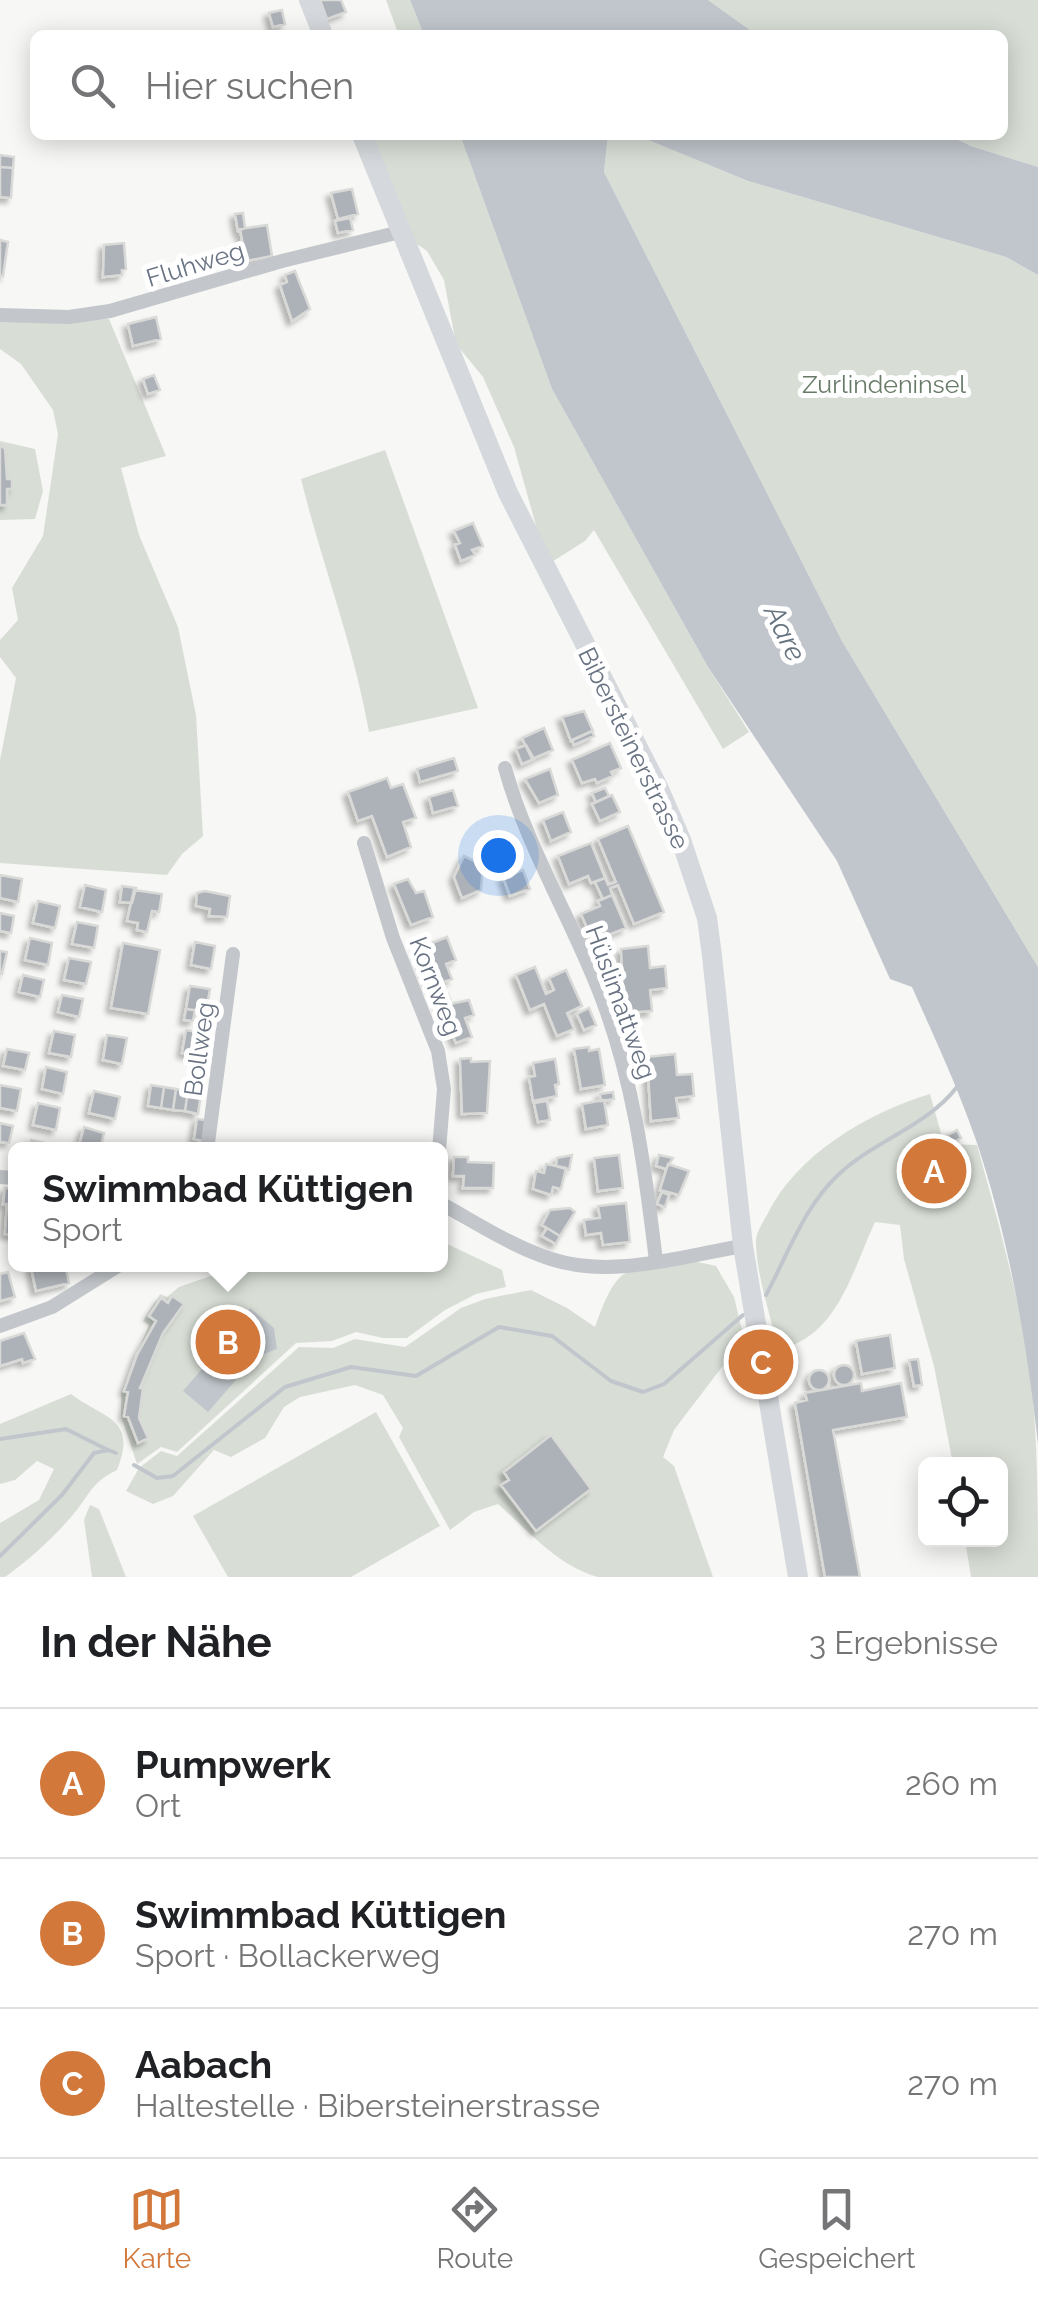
<!DOCTYPE html>
<html lang="de">
<head>
<meta charset="utf-8">
<style>
  body { margin:0; font-family:Raleway,sans-serif; background:#f2f2f2; color:#202124 }
  .controls { position:absolute; right:30px; bottom:30px; display:grid; overflow:hidden; border-radius:15px; box-shadow:0 5px 25px #0003 }
  .controls button { width:90px; height:90px; display:grid; place-items:center; padding:0; border:0; border-bottom:2px solid #e0e0e0; background:#fff; color:#202124; font:50px sans-serif }
  .you { position:absolute; left:498px; top:855px; width:35px; height:35px; margin:-25px; border:8px solid #fff; border-radius:50%; background:#1a73e8; box-shadow:0 0 0 15px #1a73e833 }
  .badge { display:grid; place-items:center; width:65px; height:65px; border-radius:50%; background:#d2783a; color:#fff; font-size:32px; font-weight:700 }
  .pin { position:absolute; translate:-50% -50%; border:5px solid #fff; box-shadow:0 2px 10px #0006 }
  .popup { position:absolute; left:8px; top:1142px; width:440px; height:130px; box-sizing:border-box; display:grid; place-content:center; border-radius:15px; background:#fff; filter:drop-shadow(0 2px 8px #0005); font-size:32px; white-space:nowrap; color:#757577 }
  .popup b { font-size:38px; color:#202124 }
  .popup::after { content:''; position:absolute; left:50%; top:100%; margin-left:-20px; border:20px solid transparent; border-top-color:#fff }
  .list { margin:0; padding:0; list-style:none }
  h2 { display:flex; justify-content:space-between; align-items:center; height:130px; margin:0; padding:0 40px; font-size:42px }
  h2 small { font-size:32px; font-weight:400; color:#757577 }
  .list li { display:grid; grid-template-columns:65px 1fr auto; gap:30px; align-items:center; box-sizing:border-box; height:150px; padding:0 40px; border-top:2px solid #e0e0e0 }
  .list b { display:block; font-size:38px; white-space:nowrap }
  .list p { margin:0; font-size:32px; white-space:nowrap; color:#757577 }
  .list em { font-size:32px; font-style:normal; color:#757577 }
  .icon { flex:none; width:55px; height:55px; fill:none; stroke:currentColor; stroke-width:2; stroke-linecap:round; stroke-linejoin:round }
  .map { position:relative; flex:none; width:1038px; height:1577px; overflow:hidden }
  .search { position:absolute; background:#fff; box-shadow:0 5px 25px #0003; left:30px; right:30px; top:30px; height:110px; display:flex; align-items:center; gap:25px; box-sizing:border-box; padding:0 35px; border-radius:15px; color:#757577; font-size:38px }
  .sheet { height:580px; background:#fff }
  nav { display:flex; justify-content:space-around; align-items:center; box-sizing:border-box; height:140px; border-top:2px solid #e0e0e0; background:#fff; font-size:28px; color:#757577 }
  nav a { display:grid; justify-items:center; gap:5px }
  nav .on { color:#d2783a }
  .map>svg:first-child { display:block }
</style>
</head>
<body>
<div class="map">
<svg width="1038" height="1577" viewBox="0 0 1038 1577">
  <defs>
    <filter id="shadow"><feDropShadow dx="-4.5" dy="4.5" stdDeviation="2.5" flood-color="#0004"/></filter>
  </defs>
  <rect width="100%" height="100%" fill="#f7f7f5"/>
  <path fill="#d8ded6" d="M386,0H410L424,35H395L398,33Z
    M708,0H1038V167L971,146L948,135H1003V35H757Z
    M368,135H460L552,389L708,667L749,732L723,749L594,530L585,541L547,565L514,447L483,377L456,344L444,280L427,251L411,240Z
    M608,135H636L748,181L1006,257L1038,275V967L842,641L604,172Z
    M109,319L166,456L121,468L139,535L178,627L196,715L203,836L182,854L167,875L0,863V760L16,678L0,657V640L18,620L12,588L43,536L58,434L53,410L21,364L0,349V322Z
    M0,441L35,449L43,491L35,519L0,520Z
    M385,450L478,708L369,732C354,646 322,564 301,479Z
    M930,1094L944,1144L977,1145C998,1221 1020,1299 1031,1378C1038,1444 1038,1510 1038,1577H971L965,1540H1000V1464H953L934,1366L904,1259L900,1225L875,1222C853,1269 837,1339 778,1349C771,1316 757,1278 756,1244C755,1234 762,1224 767,1215C796,1155 867,1113 930,1094Z
    M441,1241L502,1270L506,1287L476,1294L445,1310L407,1338H383L356,1332L332,1341L296,1343L177,1452L161,1447L137,1464L121,1416V1393L149,1325L143,1321L160,1294L167,1297L179,1287L242,1265L440,1264Z
    M680,1258L716,1266L734,1297L744,1338L674,1430L663,1457L674,1466L713,1577H598C556,1565 530,1532 498,1504L474,1512L450,1530L399,1437L403,1428L383,1395L355,1385L300,1397L284,1407L265,1438L231,1457L214,1450L173,1496L153,1504L126,1491L139,1468L161,1451L177,1456L299,1347L333,1348L355,1339L405,1347L461,1308L485,1299L531,1290L567,1308L595,1327C615,1272 620,1267 680,1258Z
    M71,1394C104,1419 138,1418 117,1470C89,1484 91,1494 72,1516C52,1539 30,1559 5,1577H0V1523L39,1500L54,1469L37,1461L15,1480L0,1484V1424Z
    M376,1412L440,1526L351,1577H228L193,1516Z
    M90,1505L99,1509L126,1577H92L84,1520Z"/>
  <path fill="#c0c6cc" d="M410,0H708L757,35H424Z
    M460,135H608L604,172L842,641L1038,967V1444C1027,1344 1009,1239 977,1143C959,1090 935,1039 912,987L890,979L837,861L708,667L552,389Z
    M636,135H948L971,146L1038,167V275L1006,257L748,181Z
    M229,1305L247,1312L250,1308L274,1328L277,1349L256,1357L208,1412L183,1391L208,1362L198,1345Z"/>
  <g fill="none" stroke-linecap="round" stroke-linejoin="round">
    <path stroke="#c0c6cc" stroke-width="4" d="M766,1295C788,1254 804,1207 838,1175C875,1140 926,1127 957,1087
      M0,1439L66,1429L108,1450
      M134,1465L157,1478L173,1476L285,1387L351,1367L416,1376L499,1327L552,1336L611,1381L643,1392L664,1384L743,1315
      M0,1556L62,1495L94,1453L108,1450L116,1453"/>
  </g>
  <path fill="#adb2b8" stroke="#d9d9d7" stroke-width="2.5" filter="url(#shadow)" d="M320,0H341L346,12L327,19Z
    M282,10L285,24L273,27L269,13Z
    M0,155L14,157L13,168L0,167Z
    M0,167L13,168L11,198L0,197Z
    M352,189L358,214L338,219L331,193Z
    M243,213L245,228L238,231L235,214Z
    M350,218L353,230L338,233L335,221Z
    M267,225L272,256L246,261L240,229Z
    M0,240L8,242L3,276L0,275Z
    M124,243L126,269L122,270V275L103,277L104,245Z
    M295,271L310,309L292,321L280,285L287,282L285,275Z
    M156,317L161,339L133,346L128,324Z
    M154,375L160,390L148,394L143,379Z
    M0,444L5,449L7,479H12V489H7V505H0Z
    M473,523L483,546L472,550L475,555L461,561L455,545L460,543L454,531Z
    M584,711L593,731L571,741L562,717Z
    M544,728L553,750L532,759L522,738Z
    M592,731L594,736L574,745L572,740Z
    M610,743L621,768L611,772L613,776L597,783L595,779L582,783L572,760Z
    M526,745L534,759L522,764L516,749Z
    M454,758L458,771L420,782L417,769Z
    M550,769L558,795L539,803L525,779Z
    M387,778L391,788L403,784L416,818L403,822L411,847L387,857L372,816L358,821L348,792Z
    M605,788L609,796L596,802L592,793Z
    M453,790L458,806L433,813L429,797Z
    M612,795L620,812L600,821L592,804Z
    M563,812L571,832L551,841L543,820Z
    M628,826L664,912L634,924L618,885L610,888L612,895L603,899L595,882L605,878L608,885L616,882L598,839Z
    M511,842L517,859L499,866L498,863L494,865L490,853Z
    M591,843L605,878L591,883L588,876L569,884L558,856Z
    M464,856L483,865L481,890L462,898L454,877Z
    M523,870L530,889L510,896L503,877Z
    M0,875L22,879L18,902L0,898Z
    M408,879L416,893L424,891L433,917L411,925L394,884Z
    M85,885L106,890L102,912L80,907Z
    M122,886L136,888L132,903L120,902Z
    M134,890L162,894L159,912L152,911L147,932L137,930L138,923L127,921Z
    M205,891L230,896L227,917L209,916L210,909L196,906L197,893Z
    M612,895L626,928L593,941L581,914L600,906L598,901Z
    M38,901L60,906L55,928L33,923Z
    M0,913L14,916L11,933L0,931Z
    M77,922L98,926L94,948L72,944Z
    M447,937L456,960L446,964L452,979L430,987L417,949Z
    M30,938L52,943L48,965L25,960Z
    M195,942L215,946L211,969L191,965Z
    M123,943L160,950L148,1014L111,1008Z
    M648,946L650,968L665,966L667,988L650,990L652,1011L624,1013L621,949Z
    M0,951L7,952L2,974H0Z
    M69,958L91,962L86,984L64,980Z
    M535,967L546,994L554,990L549,978L566,970L582,1006L567,1013L574,1029L557,1036L544,1004L530,1010L516,975Z
    M23,975L44,980L40,997L19,992Z
    M190,986L210,989L206,1012L186,1009Z
    M448,994L451,1002L440,1006L437,998Z
    M62,995L83,999L79,1017L58,1012Z
    M469,1000L474,1015L465,1018L472,1037L456,1043L440,1006Z
    M589,1008L596,1025L584,1030L577,1014Z
    M186,1009L195,1010L193,1021L184,1020Z
    M186,1030L206,1033L202,1056L182,1053Z
    M54,1031L75,1035L71,1057L49,1053Z
    M107,1035L127,1038L122,1064L103,1060Z
    M589,1047V1051L599,1049L605,1085L581,1089L574,1049Z
    M7,1049L29,1053L25,1070L3,1066Z
    M675,1054L677,1075L692,1074L694,1096L676,1098L679,1118L651,1121L647,1057Z
    M471,1058V1062L490,1061L487,1113L462,1114L460,1059Z
    M555,1059L559,1084L555,1085L557,1096L533,1101L529,1077L535,1076L533,1063Z
    M46,1067L67,1072L63,1094L42,1089Z
    M0,1085L21,1089L17,1111L0,1108Z
    M151,1085L164,1087L161,1108L148,1106Z
    M164,1087L176,1089L173,1110L161,1108Z
    M176,1089L188,1091L185,1111L173,1110Z
    M94,1091L120,1097L115,1119L89,1113Z
    M188,1091L201,1093L198,1114L185,1111Z
    M613,1092L614,1099L601,1101L600,1094Z
    M604,1100L608,1125L586,1129L582,1104Z
    M547,1101L550,1120L538,1122L534,1103Z
    M38,1103L60,1108L56,1130L33,1125Z
    M197,1119L206,1120L203,1141L194,1139Z
    M0,1123L13,1126L9,1143L0,1142Z
    M84,1127L104,1133L100,1150H78Z
    M957,1130L961,1138L952,1143L948,1135Z
    M31,1140L49,1144L48,1150H29Z
    M572,1155L569,1170L556,1166L557,1158Z
    M619,1155L623,1188L598,1191L594,1158Z
    M659,1155L673,1158L666,1169L656,1166Z
    M454,1157H468V1162L494,1163L493,1188H463L464,1176H453Z
    M939,1162L943,1177L929,1180L925,1166Z
    M546,1164L566,1168L561,1189L553,1187L551,1195L533,1189L536,1171L544,1173Z
    M668,1164L689,1171L679,1195L660,1190Z
    M5,1188L16,1189V1205L3,1204Z
    M662,1192L669,1195L665,1207L657,1204Z
    M626,1203L630,1242L603,1245L601,1233L586,1235L584,1220L600,1218L598,1206Z
    M7,1204L16,1205V1235L5,1234Z
    M570,1208L575,1212L560,1236L542,1225L550,1210Z
    M547,1228L560,1236L556,1244L542,1236Z
    M42,1264H65L69,1283L36,1291L31,1267Z
    M8,1272L15,1297L0,1301V1274Z
    M172,1296L184,1304L163,1333L140,1388H143L139,1418L148,1438L138,1443L128,1417L124,1416L128,1392L124,1391L137,1355L156,1321L149,1316L161,1298L168,1303Z
    M24,1333L35,1359L23,1363L22,1359L0,1366V1341Z
    M890,1335L895,1368L862,1374L856,1341Z
    M918,1359L922,1385L914,1386L909,1360Z
    M834 1375a10 10 0 1 1 20 0a10 10 0 1 1-20 0Z
    M809 1380a10 10 0 1 1 20 0a10 10 0 1 1-20 0Z
    M861,1383L862,1391L901,1383L907,1417L833,1430L860,1577H825L795,1403L807,1400L805,1393Z
    M551,1435L591,1489L536,1531L501,1485L509,1480L504,1472Z"/>
  <g fill="none" stroke-linecap="round" stroke-linejoin="round">
    <path stroke="#c3c6ca" stroke-width="14" d="M0,315L69,317L110,311L282,261L400,232
      M505,768C526,844 568,913 597,986C633,1074 645,1168 656,1261
      M364,843L393,938L438,1051L444,1089L439,1150
      M207,1150L233,954
      M0,1177L16,1178
      M440,1203C477,1223 511,1246 551,1259C612,1279 682,1256 743,1246
      M0,1326L52,1307L121,1264"/>
    <path stroke="#d5d8dc" stroke-width="20" d="M309,0L323,35
      M362,135L508,493L659,789L681,840L707,918L712,956L743,1246L798,1577"/>
  </g>
  <g text-anchor="middle" dominant-baseline="central" stroke-width="10" stroke-linejoin="round" paint-order="stroke">
    <g font-size="25" fill="#697383" stroke="#fff">
      <text transform="translate(195 264) rotate(-17)">Fluhweg</text>
      <text transform="translate(634 748) rotate(64)">Bibersteinerstrasse</text>
      <text transform="translate(436 986) rotate(69)">Kornweg</text>
      <text transform="translate(621 1002) rotate(70)">Hüslimattweg</text>
      <text transform="translate(199 1049) rotate(-82)">Bollweg</text>
    </g>
    <g font-size="25" fill="#687b68" stroke="#fff">
      <text x="884" y="384">Zurlindeninsel</text>
    </g>
    <g font-size="28" font-style="italic" fill="#65737f" stroke="#fff">
      <text transform="translate(785 633) rotate(64)">Aare</text>
    </g>
  </g>
</svg>
<div class="controls">
<button><svg class="icon" aria-label="locate" viewBox="0 0 24 24"><circle cx="12" cy="12" r="6"/><path d="M12 2v4M12 18v4M2 12h4M18 12h4"/></svg></button>
</div>
<div class="you"></div>
<div class="pin badge" style="left:934px;top:1171px">A</div>
<div class="pin badge" style="left:228px;top:1342px">B</div>
<div class="popup"><b>Swimmbad Küttigen</b>Sport</div>
<div class="pin badge" style="left:761px;top:1362px">C</div>
<div class="search"><svg class="icon" aria-label="search" viewBox="0 0 24 24"><circle cx="10" cy="10" r="6"/><path d="M15 15l6 6"/></svg>Hier suchen</div>
</div>
<section class="sheet">
<h2>In der Nähe<small>3 Ergebnisse</small></h2>
<ul class="list">
<li><span class="badge">A</span><div><b>Pumpwerk</b><p>Ort</p></div><em>260 m</em></li>
<li><span class="badge">B</span><div><b>Swimmbad Küttigen</b><p>Sport · Bollackerweg</p></div><em>270 m</em></li>
<li><span class="badge">C</span><div><b>Aabach</b><p>Haltestelle · Bibersteinerstrasse</p></div><em>270 m</em></li>
</ul>
</section>
<nav>
<a class="on"><svg class="icon" aria-label="map" viewBox="0 0 24 24"><path d="M3 6l6-2 6 2 6-2v14l-6 2-6-2-6 2zM9 4v14M15 6v14"/></svg>Karte</a>
<a><svg class="icon" aria-label="directions" viewBox="0 0 24 24"><path d="M12 3l9 9-9 9-9-9zM9 14v-3h6M13 9l2 2-2 2"/></svg>Route</a>
<a><svg class="icon" aria-label="saved" viewBox="0 0 24 24"><path d="M7 4h10v16l-5-4-5 4z"/></svg>Gespeichert</a>
</nav>
</body>
</html>
